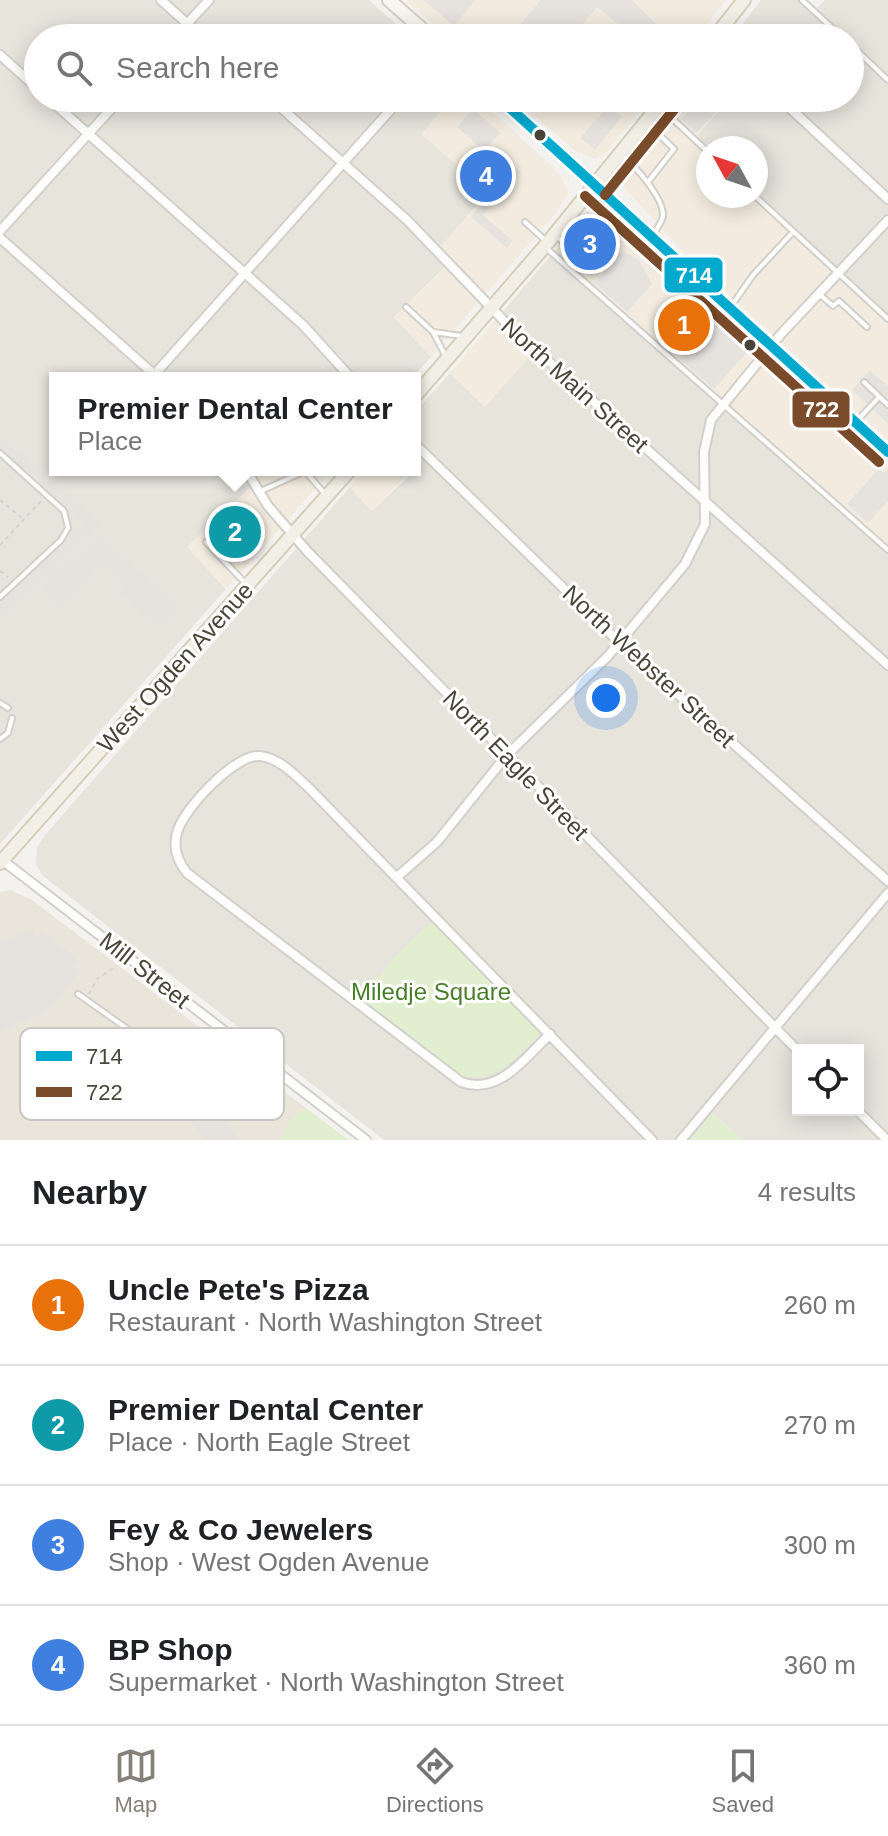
<!DOCTYPE html>
<html lang="en">
<head>
<meta charset="utf-8">
<style>
  body { margin:0; font-family:Arial,sans-serif; background:#f2f2f2; color:#202124 }
  .controls { position:absolute; right:24px; bottom:24px; display:grid; overflow:hidden; border-radius:0px; box-shadow:0 4px 20px #0003 }
  .controls button { width:72px; height:72px; display:grid; place-items:center; padding:0; border:0; border-bottom:2px solid #e0e0e0; background:#fff; color:#202124; font:40px sans-serif }
  .compass { position:absolute; left:696px; top:136px; width:72px; height:72px; border-radius:50%; background:#fff; box-shadow:0 4px 20px #0003; rotate:310deg }
  .you { position:absolute; left:606px; top:698px; width:28px; height:28px; margin:-20px; border:6px solid #fff; border-radius:50%; background:#1a73e8; box-shadow:0 0 0 12px #1a73e833 }
  .badge { display:grid; place-items:center; width:52px; height:52px; border-radius:50%; background:#868178; color:#fff; font-size:26px; font-weight:700 }
  .pin { position:absolute; translate:-50% -50%; border:4px solid #fff; box-shadow:0 2px 8px #0006 }
  .popup { position:absolute; left:49px; top:372px; width:372px; height:104px; box-sizing:border-box; display:grid; place-content:center; border-radius:0px; background:#fff; filter:drop-shadow(0 2px 6px #0005); font-size:26px; white-space:nowrap; color:#757577 }
  .popup b { font-size:30px; color:#202124 }
  .popup::after { content:''; position:absolute; left:50%; top:100%; margin-left:-16px; border:16px solid transparent; border-top-color:#fff }
  .list { margin:0; padding:0; list-style:none }
  h2 { display:flex; justify-content:space-between; align-items:center; height:104px; margin:0; padding:0 32px; font-size:34px }
  h2 small { font-size:26px; font-weight:400; color:#757577 }
  .list li { display:grid; grid-template-columns:52px 1fr auto; gap:24px; align-items:center; box-sizing:border-box; height:120px; padding:0 32px; border-top:2px solid #e0e0e0 }
  .list b { display:block; font-size:30px; white-space:nowrap }
  .list p { margin:0; font-size:26px; white-space:nowrap; color:#757577 }
  .list em { font-size:26px; font-style:normal; color:#757577 }
  .icon { flex:none; width:44px; height:44px; fill:none; stroke:currentColor; stroke-width:2; stroke-linecap:round; stroke-linejoin:round }
  .map { position:relative; flex:none; width:888px; height:1140px; overflow:hidden }
  .search { position:absolute; background:#fff; box-shadow:0 4px 20px #0003; left:24px; right:24px; top:24px; height:88px; display:flex; align-items:center; gap:20px; box-sizing:border-box; padding:0 28px; border-radius:44px; color:#757577; font-size:30px }
  .sheet { height:584px; background:#fff }
  nav { display:flex; justify-content:space-around; align-items:center; box-sizing:border-box; height:112px; border-top:2px solid #e0e0e0; background:#fff; font-size:22px; color:#757577 }
  nav a { display:grid; justify-items:center; gap:4px }
  nav .on { color:#868178 }
  .map>svg:first-child { display:block }
</style>
</head>
<body>
<div class="map">
<svg width="888" height="1140" viewBox="0 0 888 1140">
  <rect width="100%" height="100%" fill="#f4f2ee"/>
  <path fill="#e7e4dc" fill-rule="evenodd" d="M0,0H369L401,29L393,38H38V98H378L392,111L403,98H453L422,134L466,173L460,180L483,198L438,250L450,262L394,317L431,357L412,378H55V470H248L255,483L187,547L226,589L0,844Z
    M761,0H808L817,8L825,0H888V318L756,196V148H708V152L693,139L730,98H850V38H732Z
    M552,254L888,551V1140H742L713,1113L691,1140H384L43,876L36,865L37,847L45,835L350,487L372,511L415,470L427,454L415,442V412L450,373L485,407L500,315ZM798,1050H858V1110H798Z"/>
  <path fill="#f3ebdf" d="M406,0H726L696,38H448Z
    M453,98H478L559,173L569,193L557,212L431,357L394,317L450,263L438,250L482,199L460,180L466,173L421,134Z
    M515,98H649L607,152L595,159L575,151Z
    M683,98H730L694,139L708,152V196H756L888,318V440L686,255L623,186L626,167Z
    M595,214L607,217L888,466V551L552,254L583,219Z
    M500,315L537,348L485,407L450,373Z
    M248,470H332L226,589L187,547L255,484Z
    M365,470H412L372,511L350,487Z"/>
  <path fill="#eae5da" d="M10,890L32,900L348,1140H0V892Z"/>
  <path fill="#e1eecf" d="M431,922L541,1033C517,1056 496,1085 460,1075L361,1000L394,958Z
    M303,1109H307L348,1140H279L290,1120Z
    M713,1113L742,1140H691Z"/>
  <path fill="#e6e3df" d="M423,0H476L454,26Z
    M541,0H632L670,38H635L597,7L572,38H509Z
    M601,98H628L616,111L622,117L595,150L580,138L609,105Z
    M701,98L716,112L696,133L681,119Z
    M473,109L501,133L483,150L457,127Z
    M492,147L521,172L483,215L513,241L507,248L471,217L508,173L486,154Z
    M623,251L639,260L652,284L627,312L595,283Z
    M716,319L750,349L714,389L680,359Z
    M870,370L888,386V424L852,390Z
    M0,435L100,523L0,618V603L84,522L0,447Z
    M879,469L883,473L888,470V501L868,523L847,504Z
    M99,536L180,607L161,629L119,592L125,585L101,564L60,609L40,589L69,556L76,562Z
    M32,929L36,937L42,931L79,960L73,968L79,972L51,1008L0,1033V942Z
    M144,1045L181,1053L239,1140H204Z"/>
  <g fill="none" stroke-linecap="round" stroke-linejoin="round">
    <g stroke="#d2d0cb" stroke-width="8">
      <path id="service" d="M802,0L843,38
        M850,44L888,80
        M660,107L708,152
        M648,124L674,149L648,182
        M622,155C635,166 664,198 663,216C662,222 657,228 654,234
        M755,196L888,319
        M525,222L547,242
        M557,236L587,268L629,221
        M545,247L888,550
        M819,294L833,306L839,301L867,327
        M732,305L753,275L793,232
        M406,307L433,332L446,357
        M433,332L462,336
        M864,382L888,405
        M857,421L879,397
        M0,453L64,511L68,528L61,540L0,597
        M261,491L305,471L325,494
        M206,542L246,584
        M0,703L8,708
        M0,739L8,733L12,718
        M78,994L136,1035"/>
    </g>
    <g stroke="#d2d0cb" stroke-width="12">
      <path id="minor" d="M161,0L203,38
        M174,38L209,0
        M0,55L38,89
        M48,98L303,325L351,378
        M270,98L407,220L508,325L888,665
        M779,98L888,199
        M0,231L121,98
        M0,238L157,377
        M154,375L401,98
        M415,444L620,643L888,881
        M246,470L268,506L308,552L798,1051
        M2,860L366,1140
        M397,877L437,842L506,756L608,656L685,564L705,524L704,452L711,420L781,334L888,220
        M550,1034C526,1057 499,1096 461,1082L187,873C178,862 173,848 177,833C182,810 236,753 260,756C280,758 297,777 311,790L652,1140
        M857,1110L887,1140
        M681,1140L888,893"/>
    </g>
    <g stroke="#d3cfc5" stroke-width="16">
      <path id="secondary" d="M389,0L432,38
        M499,98L888,452"/>
    </g>
    <g stroke="#d6cebb" stroke-width="16">
      <path id="primary" d="M714,38L744,0
        M415,396L545,246L665,98
        M0,863L350,470"/>
    </g>
    <path stroke="#d3d2cc" stroke-width="2" stroke-dasharray="4 4" stroke-linecap="butt" d="M0,500L22,518
      M0,545L42,500
      M0,571L8,577
      M89,994L97,979L115,967"/>
    <use href="#service" stroke="#fdfdfc" stroke-width="4"/>
    <use href="#minor" stroke="#fdfdfc" stroke-width="8"/>
    <use href="#secondary" stroke="#f7f6f1" stroke-width="12"/>
    <use href="#primary" stroke="#f2efe6" stroke-width="12"/>
    <g stroke="#fff" stroke-width="16">
      <path id="bus-1" d="M499,98L888,452"/>
    </g>
    <g stroke="#fff" stroke-width="16">
      <path id="bus-2" d="M605,195L676,107
        M585,196L879,462"/>
    </g>
    <use href="#bus-1" stroke="#00a9ce" stroke-width="10"/>
    <use href="#bus-2" stroke="#7a4b2a" stroke-width="10"/>
  </g>
  <g fill="#4b4439" stroke="#fff" stroke-width="3">
    <circle cx="540" cy="135" r="7"/>
    <circle cx="750" cy="345" r="7"/>
  </g>
  <g text-anchor="middle" dominant-baseline="central" stroke-width="6" stroke-linejoin="round" paint-order="stroke">
    <g font-size="24" fill="#4b4439" stroke="#fff">
      <text transform="translate(575 385) rotate(42)">North Main Street</text>
      <text transform="translate(649 666) rotate(43)">North Webster Street</text>
      <text transform="translate(175 667) rotate(-48)">West Ogden Avenue</text>
      <text transform="translate(516 765) rotate(46)">North Eagle Street</text>
      <text transform="translate(145 970) rotate(38)">Mill Street</text>
    </g>
    <g font-size="24" fill="#4a7f2a" stroke="#fff">
      <text x="431" y="991">Miledje Square</text>
    </g>
  </g>
  <rect x="20" y="1028" width="264" height="92" rx="12" fill="#fff" stroke="#c9c7c4" stroke-width="2"/>
  <rect x="36" y="1051" width="36" height="10" fill="#00a9ce"/>
  <rect x="36" y="1087" width="36" height="10" fill="#7a4b2a"/>
  <g font-size="22" fill="#4b4439">
    <text x="86" y="1064">714</text>
    <text x="86" y="1100">722</text>
  </g>
  <g stroke="#fff" stroke-width="3">
    <rect x="663" y="256" width="61" height="38" rx="8" fill="#00a9ce"/>
    <rect x="791" y="390" width="60" height="39" rx="8" fill="#7a4b2a"/>
  </g>
  <g font-size="22" text-anchor="middle" font-weight="bold" fill="#fff">
    <text x="694" y="283">714</text>
    <text x="821" y="417">722</text>
  </g>
</svg>
<div class="controls">
<button><svg class="icon" aria-label="locate" viewBox="0 0 24 24"><circle cx="12" cy="12" r="6"/><path d="M12 2v4M12 18v4M2 12h4M18 12h4"/></svg></button>
</div>
<svg class="compass" viewBox="-18 -18 36 36"><path d="M0-13l5 13h-10z" fill="#e53935"/><path d="M0 13l5-13h-10z" fill="#757577"/></svg>
<div class="you"></div>
<div class="pin badge" style="left:684px;top:325px;background:#e8710a">1</div>
<div class="pin badge" style="left:235px;top:532px;background:#0f9aa8">2</div>
<div class="popup"><b>Premier Dental Center</b>Place</div>
<div class="pin badge" style="left:590px;top:244px;background:#3f7fe0">3</div>
<div class="pin badge" style="left:486px;top:176px;background:#3f7fe0">4</div>
<div class="search"><svg class="icon" aria-label="search" viewBox="0 0 24 24"><circle cx="10" cy="10" r="6"/><path d="M15 15l6 6"/></svg>Search here</div>
</div>
<section class="sheet">
<h2>Nearby<small>4 results</small></h2>
<ul class="list">
<li><span class="badge" style="background:#e8710a">1</span><div><b>Uncle Pete's Pizza</b><p>Restaurant · North Washington Street</p></div><em>260 m</em></li>
<li><span class="badge" style="background:#0f9aa8">2</span><div><b>Premier Dental Center</b><p>Place · North Eagle Street</p></div><em>270 m</em></li>
<li><span class="badge" style="background:#3f7fe0">3</span><div><b>Fey &amp; Co Jewelers</b><p>Shop · West Ogden Avenue</p></div><em>300 m</em></li>
<li><span class="badge" style="background:#3f7fe0">4</span><div><b>BP Shop</b><p>Supermarket · North Washington Street</p></div><em>360 m</em></li>
</ul>
</section>
<nav>
<a class="on"><svg class="icon" aria-label="map" viewBox="0 0 24 24"><path d="M3 6l6-2 6 2 6-2v14l-6 2-6-2-6 2zM9 4v14M15 6v14"/></svg>Map</a>
<a><svg class="icon" aria-label="directions" viewBox="0 0 24 24"><path d="M12 3l9 9-9 9-9-9zM9 14v-3h6M13 9l2 2-2 2"/></svg>Directions</a>
<a><svg class="icon" aria-label="saved" viewBox="0 0 24 24"><path d="M7 4h10v16l-5-4-5 4z"/></svg>Saved</a>
</nav>
</body>
</html>
